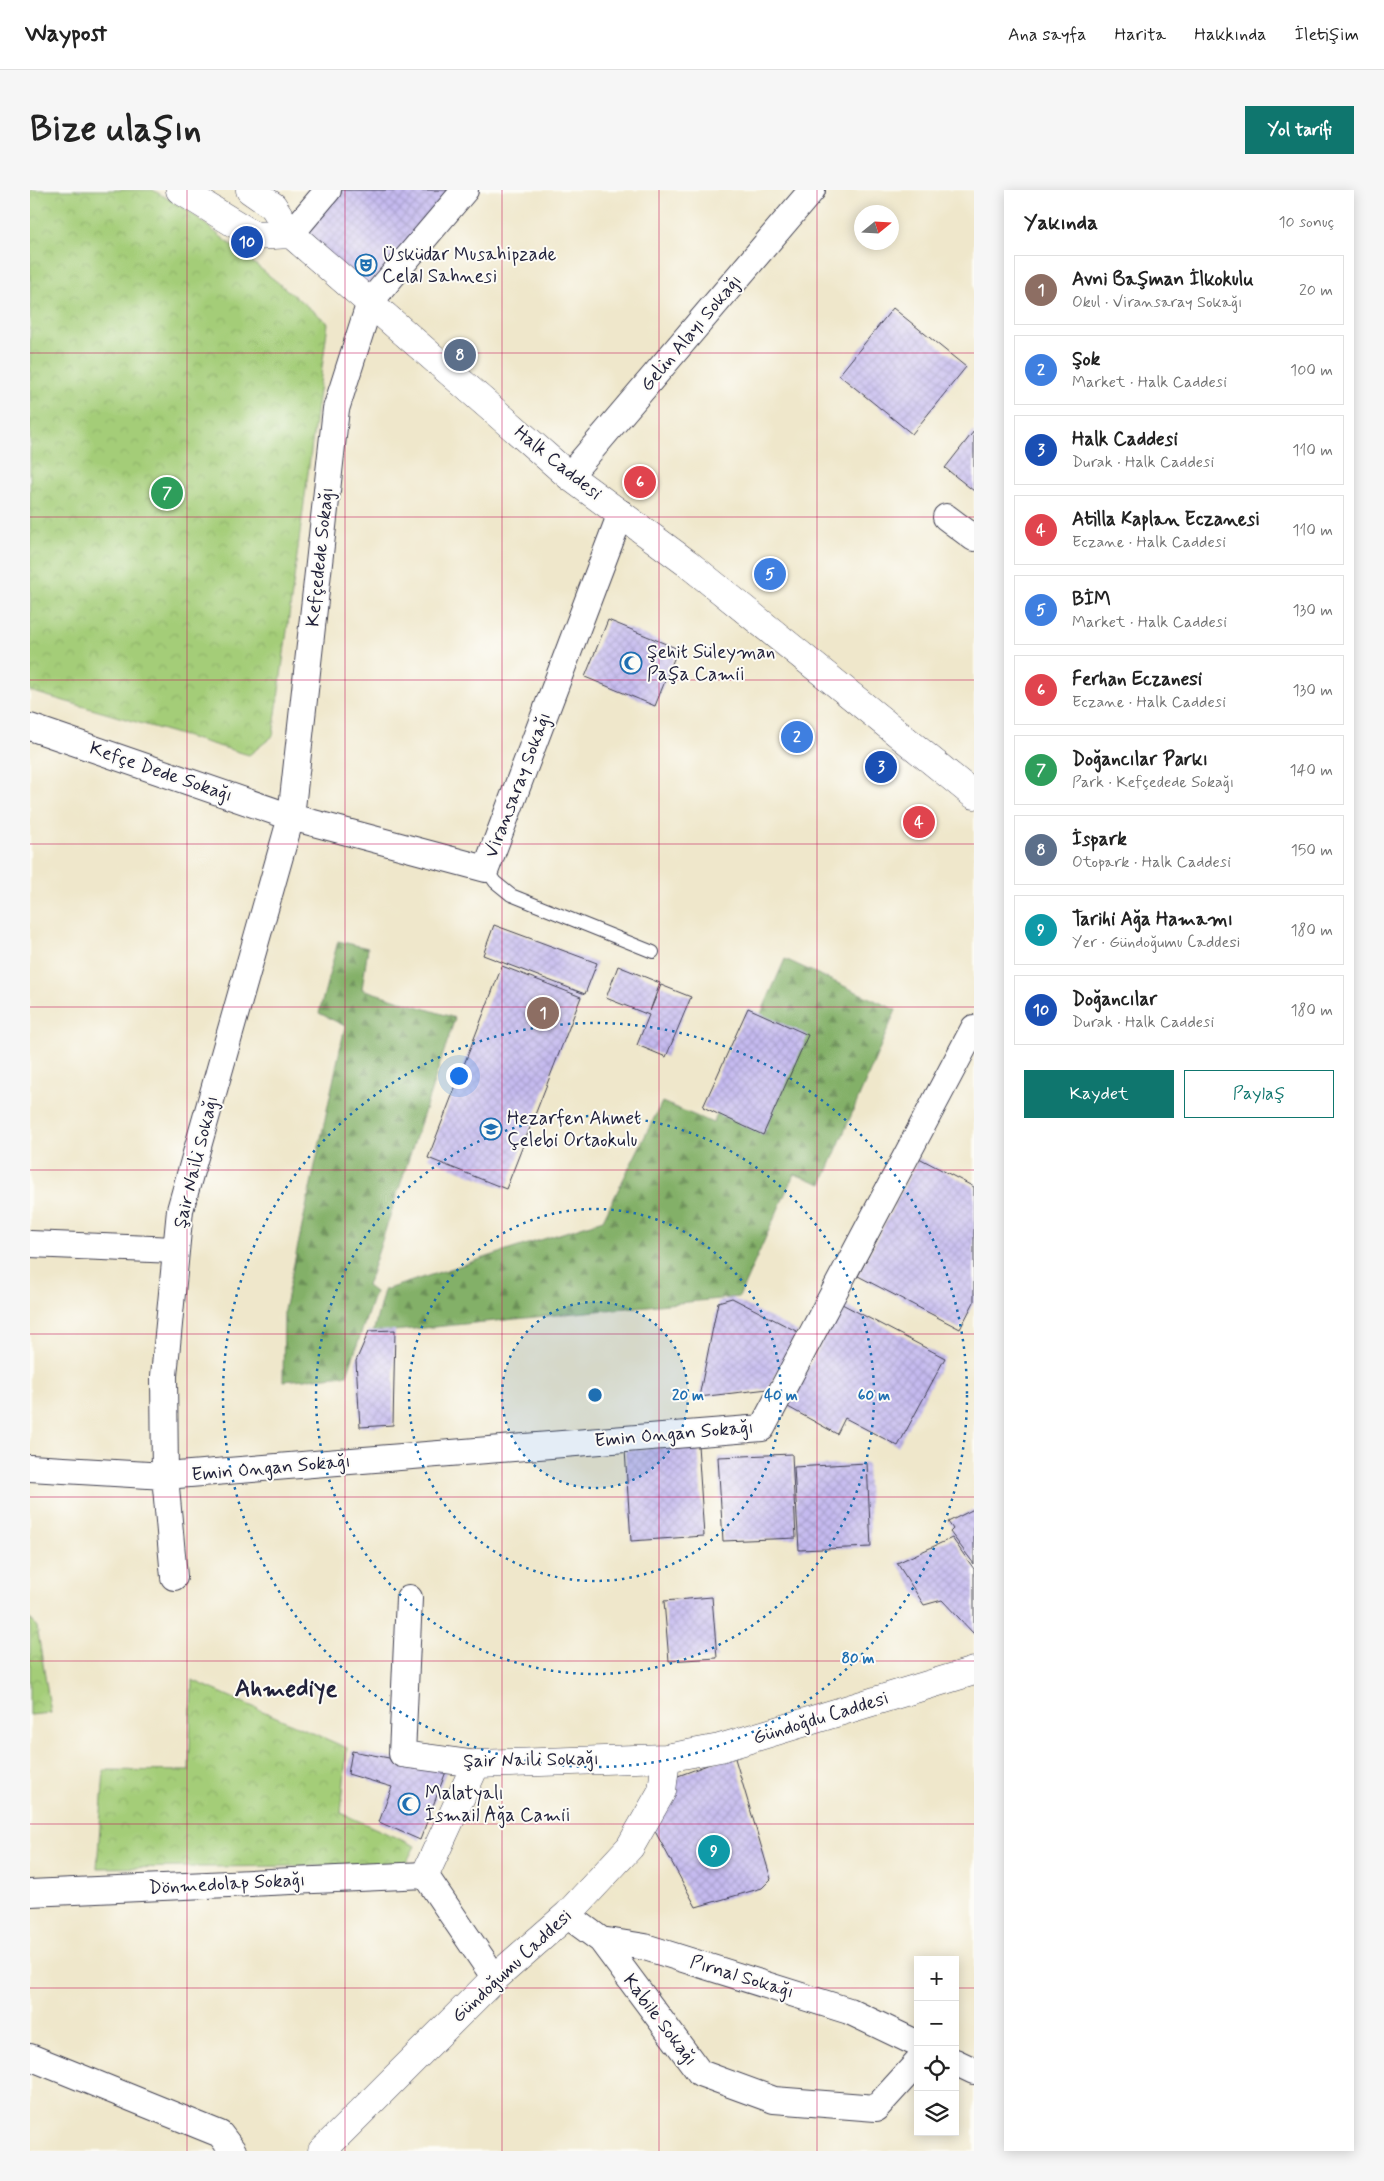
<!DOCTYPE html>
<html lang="tr">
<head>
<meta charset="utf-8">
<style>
  body { margin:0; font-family:Mynerve,sans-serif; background:#f6f6f6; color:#222 }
  .controls { position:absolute; right:15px; bottom:15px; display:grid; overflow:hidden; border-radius:0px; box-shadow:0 2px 12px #0003 }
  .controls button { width:45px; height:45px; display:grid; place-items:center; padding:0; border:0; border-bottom:1px solid #e0e0e0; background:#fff; color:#222; font:25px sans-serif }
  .compass { position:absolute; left:824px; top:15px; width:45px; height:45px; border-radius:50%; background:#fff; box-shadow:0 2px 12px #0003; rotate:72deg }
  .you { position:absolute; left:428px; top:885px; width:18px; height:18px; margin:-12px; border:4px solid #fff; border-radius:50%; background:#1a73e8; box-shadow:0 0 0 8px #1a73e833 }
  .badge { display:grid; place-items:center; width:32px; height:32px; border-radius:50%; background:#0f766e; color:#fff; font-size:16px; font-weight:700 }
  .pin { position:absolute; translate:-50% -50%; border:2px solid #fff; box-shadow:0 1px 5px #0006 }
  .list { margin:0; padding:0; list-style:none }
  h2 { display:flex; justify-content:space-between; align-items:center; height:65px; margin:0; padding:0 20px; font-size:21px }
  h2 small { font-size:16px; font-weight:400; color:#767676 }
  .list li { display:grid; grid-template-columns:32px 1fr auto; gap:15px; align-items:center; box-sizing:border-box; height:70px; margin:0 10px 10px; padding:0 10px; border:1px solid #e0e0e0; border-radius:0px }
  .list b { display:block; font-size:19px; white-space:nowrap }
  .list p { margin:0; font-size:16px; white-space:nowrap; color:#767676 }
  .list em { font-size:16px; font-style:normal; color:#767676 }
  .actions { display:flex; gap:10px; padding:15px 20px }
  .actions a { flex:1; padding:11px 0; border:1px solid #0f766e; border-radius:0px; text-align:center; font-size:18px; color:#0f766e }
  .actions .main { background:#0f766e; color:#fff }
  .icon { flex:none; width:28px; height:28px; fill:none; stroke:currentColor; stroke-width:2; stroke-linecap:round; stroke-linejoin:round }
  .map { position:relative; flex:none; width:944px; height:1961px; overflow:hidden; border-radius:0px }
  header { display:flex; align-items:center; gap:30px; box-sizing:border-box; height:70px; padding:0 25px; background:#fff; border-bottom:1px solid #e0e0e0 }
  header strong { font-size:24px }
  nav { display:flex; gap:28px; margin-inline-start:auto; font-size:18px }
  .intro { display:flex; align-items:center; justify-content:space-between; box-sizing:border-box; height:120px; padding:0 30px }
  h1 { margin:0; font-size:35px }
  .button { padding:12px 22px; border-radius:0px; background:#0f766e; color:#fff; font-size:18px; font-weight:700 }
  main { display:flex; gap:30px; padding:0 30px }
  aside { flex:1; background:#fff; border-radius:0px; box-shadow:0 2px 12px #0003 }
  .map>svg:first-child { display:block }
</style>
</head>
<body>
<header>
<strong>Waypost</strong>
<nav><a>Ana sayfa</a><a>Harita</a><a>Hakkında</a><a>İletişim</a></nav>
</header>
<div class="intro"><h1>Bize ulaşın</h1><a class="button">Yol tarifi</a></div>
<main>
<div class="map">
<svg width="944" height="1961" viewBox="0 0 944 1961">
  <defs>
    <pattern id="forest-firs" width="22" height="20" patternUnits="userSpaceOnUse" patternTransform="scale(1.25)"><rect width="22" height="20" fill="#83b068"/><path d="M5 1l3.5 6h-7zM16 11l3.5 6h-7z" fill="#6b8f57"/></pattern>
    <pattern id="park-crowns" width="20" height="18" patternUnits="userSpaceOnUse" patternTransform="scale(1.25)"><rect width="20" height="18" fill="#a4cd78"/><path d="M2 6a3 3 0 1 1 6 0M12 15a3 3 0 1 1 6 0" fill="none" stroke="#8db069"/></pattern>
    <pattern id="building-cross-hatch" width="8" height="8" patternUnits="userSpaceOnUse" patternTransform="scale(1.25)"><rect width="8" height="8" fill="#c5baef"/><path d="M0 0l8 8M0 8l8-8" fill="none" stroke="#a9a0ce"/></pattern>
  </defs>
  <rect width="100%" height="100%" fill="#fdfcf7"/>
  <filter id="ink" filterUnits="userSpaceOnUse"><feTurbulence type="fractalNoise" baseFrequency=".02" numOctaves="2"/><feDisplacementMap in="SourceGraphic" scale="10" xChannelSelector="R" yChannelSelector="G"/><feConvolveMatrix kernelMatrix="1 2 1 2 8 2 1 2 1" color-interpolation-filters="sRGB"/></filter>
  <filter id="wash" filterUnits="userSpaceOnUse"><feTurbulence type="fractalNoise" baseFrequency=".0096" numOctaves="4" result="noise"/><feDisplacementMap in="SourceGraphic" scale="20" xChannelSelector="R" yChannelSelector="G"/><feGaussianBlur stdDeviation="1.12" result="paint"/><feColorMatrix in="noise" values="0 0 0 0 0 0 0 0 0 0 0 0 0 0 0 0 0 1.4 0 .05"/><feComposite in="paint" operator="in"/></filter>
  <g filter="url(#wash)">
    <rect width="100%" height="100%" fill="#efe7cb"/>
    <path fill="url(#forest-firs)" stroke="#526952" d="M308,751L338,758L332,799L425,828L337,1096L345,1102L317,1185L253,1191L254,1120L315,836L289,823Z
      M755,769L866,820L792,994L764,984L709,1107L343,1143L354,1100L573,1030L632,912L683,933Z"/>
    <path fill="url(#park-crowns)" stroke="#63785a" d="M0,0H123L159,21L298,133L243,546L219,565L0,501Z
      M0,1428L7,1437L21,1523L0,1525Z
      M162,1490L317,1558L311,1623L385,1656L375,1675L67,1678L74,1580L159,1581Z"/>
    <g id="blocks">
      <path fill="url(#building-cross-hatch)" d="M302,0H431L340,108L267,43Z
        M863,118L936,177L882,244L809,185Z
        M944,241V301L915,278Z
        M578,430L648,459L625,516L555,487Z
        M464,735L567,773L555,804L453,765Z
        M472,776L551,807L476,999L398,968Z
        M588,776L630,793L620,821L631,795L661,807L636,867L607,855L619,825L576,808Z
        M718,818L778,845L733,945L673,917Z
        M889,968L944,997V1112L930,1139L828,1086Z
        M702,1108L768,1142L738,1199L669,1207L688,1112Z
        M812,1114L915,1168L868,1256L815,1228L807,1244L758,1217Z
        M365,1140L363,1235L330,1237L326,1171L339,1141Z
        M668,1255L674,1346L601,1351L595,1260Z
        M762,1264L766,1348L693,1351L688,1267Z
        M837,1273L841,1357L769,1360L764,1277Z
        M944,1319V1374L920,1342L923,1339L918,1332Z
        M922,1348L944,1379V1444L912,1410L894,1415L867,1373Z
        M682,1407L687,1468L639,1471L634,1411Z
        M322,1561L417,1579L390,1650L349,1632L362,1597L318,1584Z
        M704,1565L741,1689L732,1698L666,1717L620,1632L648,1586Z"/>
    </g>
  </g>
  <g filter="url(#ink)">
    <use href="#blocks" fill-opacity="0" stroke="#414051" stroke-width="1"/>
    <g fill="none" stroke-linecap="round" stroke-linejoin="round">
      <g stroke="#414051" stroke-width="14">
        <path id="service" d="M456,679L465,692L481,705L623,762"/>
      </g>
      <g stroke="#414051" stroke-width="28">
        <path id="minor" d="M261,44L298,0
          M539,286L782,0
          M916,327L944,348
          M0,537L261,627L456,679L591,323
          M0,1054L145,1060
          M0,1278L135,1286L732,1238L944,838
          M144,1387L135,1286L134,1186L150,1020L261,627L306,219L340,112L435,0
          M379,1408L372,1564L446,1574
          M0,1703L395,1685L465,1788
          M537,1725L571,1750L615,1757L819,1821L888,1854
          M571,1750L670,1883L744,1910L846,1918L888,1872
          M0,1867L190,1944L203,1961
          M925,1872L944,1881"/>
      </g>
      <g stroke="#414051" stroke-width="29">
        <path id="tertiary" d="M395,1685L446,1574L636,1568L690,1558L944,1481
          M292,1961L465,1788L537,1725L600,1657L632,1601L636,1568"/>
      </g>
      <g stroke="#414051" stroke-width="29">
        <path id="secondary" d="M150,0L225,46L261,44
          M220,0L243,16L261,44L539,286L657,373L944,605"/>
      </g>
      <use href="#service" stroke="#fff" stroke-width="12"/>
      <use href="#minor" stroke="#fff" stroke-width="26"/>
      <use href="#tertiary" stroke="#fff" stroke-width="28"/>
      <use href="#secondary" stroke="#fff" stroke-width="28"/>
    </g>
  </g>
  <path fill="none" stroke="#c2185b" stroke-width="1" stroke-opacity="0.55" d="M157,0V1961M315,0V1961M472,0V1961M629,0V1961M787,0V1961M0,163H944M0,327H944M0,490H944M0,654H944M0,817H944M0,980H944M0,1144H944M0,1307H944M0,1471H944M0,1634H944M0,1798H888M925,1798H944"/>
  <circle cx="565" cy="1205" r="93" fill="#1f6fb2" fill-opacity=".12"/>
  <g fill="none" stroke="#1f6fb2" stroke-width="2.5" stroke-dasharray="2.5 5">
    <circle cx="565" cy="1205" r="93"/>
    <circle cx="565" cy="1205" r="186"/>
    <circle cx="565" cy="1205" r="279"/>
    <circle cx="565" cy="1205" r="372"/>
  </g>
  <defs>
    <g id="theatre-ring" transform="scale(1.125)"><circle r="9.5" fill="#fdfcf7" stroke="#1f6fb2" stroke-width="1.5"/><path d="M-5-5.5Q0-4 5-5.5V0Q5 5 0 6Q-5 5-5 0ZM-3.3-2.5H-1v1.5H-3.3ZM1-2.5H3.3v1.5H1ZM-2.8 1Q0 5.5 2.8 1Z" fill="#1f6fb2"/></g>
    <g id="mosque-ring" transform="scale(1.125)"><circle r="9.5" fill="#fdfcf7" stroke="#1f6fb2" stroke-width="1.5"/><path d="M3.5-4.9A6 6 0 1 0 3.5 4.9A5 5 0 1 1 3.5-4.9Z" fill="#1f6fb2"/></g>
    <g id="school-ring" transform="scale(1.125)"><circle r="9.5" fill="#fdfcf7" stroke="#1f6fb2" stroke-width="1.5"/><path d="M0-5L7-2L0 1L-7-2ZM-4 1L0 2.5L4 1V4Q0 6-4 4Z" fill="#1f6fb2"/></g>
  </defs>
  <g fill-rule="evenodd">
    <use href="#theatre-ring" x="336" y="75"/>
    <use href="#mosque-ring" x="601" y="473"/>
    <use href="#school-ring" x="461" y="939"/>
    <use href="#mosque-ring" x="379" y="1614"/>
  </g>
  <g text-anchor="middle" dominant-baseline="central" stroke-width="4" stroke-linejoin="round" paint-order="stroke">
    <g font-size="19" fill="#22223b" stroke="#fdfcf7" text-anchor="start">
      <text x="352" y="64">Üsküdar Musahipzade<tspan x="352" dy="22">Celal Sahnesi</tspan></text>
      <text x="617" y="462">Şehit Süleyman<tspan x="617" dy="22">Paşa Camii</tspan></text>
      <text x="477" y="928">Hezarfen Ahmet<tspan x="477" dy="22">Çelebi Ortaokulu</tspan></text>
      <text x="395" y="1603">Malatyalı<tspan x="395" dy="22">İsmail Ağa Camii</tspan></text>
    </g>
    <g font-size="19" fill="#22223b" stroke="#fdfcf7">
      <text transform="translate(661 143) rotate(-50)">Gelin Alayı Sokağı</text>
      <text transform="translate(528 273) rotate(39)">Halk Caddesi</text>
      <text transform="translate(290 367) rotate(-84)">Kefçedede Sokağı</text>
      <text transform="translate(131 582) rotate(19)">Kefçe Dede Sokağı</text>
      <text transform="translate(488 595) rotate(-69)">Viransaray Sokağı</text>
      <text transform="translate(166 972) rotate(-76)">Şair Naili Sokağı</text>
      <text transform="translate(644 1244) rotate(-5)">Emin Ongan Sokağı</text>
      <text transform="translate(241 1278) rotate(-5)">Emin Ongan Sokağı</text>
      <text transform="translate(791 1528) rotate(-17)">Gündoğdu Caddesi</text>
      <text transform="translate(501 1570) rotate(-1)">Şair Naili Sokağı</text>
      <text transform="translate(197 1694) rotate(-3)">Dönmedolap Sokağı</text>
      <text transform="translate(482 1776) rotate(-43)">Gündoğumu Caddesi</text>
      <text transform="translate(712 1787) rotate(17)">Pırnal Sokağı</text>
      <text transform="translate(630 1830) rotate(53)">Kabile Sokağı</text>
    </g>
    <g font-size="24" font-weight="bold" fill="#22223b" stroke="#fdfcf7">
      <text x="256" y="1499">Ahmediye</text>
    </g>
  </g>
  <circle cx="565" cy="1205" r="8" fill="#1f6fb2" stroke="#fdfcf7" stroke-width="2.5"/>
  <g font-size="15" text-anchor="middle" font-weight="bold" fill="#1f6fb2" stroke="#fdfcf7" stroke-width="4" stroke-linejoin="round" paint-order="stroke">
    <text x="658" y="1210">20 m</text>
    <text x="751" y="1210">40 m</text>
    <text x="844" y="1210">60 m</text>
    <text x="828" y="1473">80 m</text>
  </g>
</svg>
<div class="controls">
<button>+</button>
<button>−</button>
<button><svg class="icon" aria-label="locate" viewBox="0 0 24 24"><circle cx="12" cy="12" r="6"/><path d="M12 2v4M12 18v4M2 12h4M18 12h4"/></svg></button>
<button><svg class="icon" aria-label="layers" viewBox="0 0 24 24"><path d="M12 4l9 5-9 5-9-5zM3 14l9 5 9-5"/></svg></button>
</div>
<svg class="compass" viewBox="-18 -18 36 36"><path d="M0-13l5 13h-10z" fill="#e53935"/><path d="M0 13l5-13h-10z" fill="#767676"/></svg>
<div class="you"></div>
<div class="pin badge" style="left:513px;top:823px;background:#8d6e63">1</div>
<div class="pin badge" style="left:767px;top:547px;background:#3f7fe0">2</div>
<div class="pin badge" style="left:851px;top:577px;background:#1a4fb4">3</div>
<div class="pin badge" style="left:889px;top:632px;background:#e0444e">4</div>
<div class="pin badge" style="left:740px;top:384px;background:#3f7fe0">5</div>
<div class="pin badge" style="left:610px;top:292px;background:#e0444e">6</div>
<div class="pin badge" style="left:137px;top:303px;background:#2e9e5b">7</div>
<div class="pin badge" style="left:430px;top:165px;background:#5c6f8a">8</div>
<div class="pin badge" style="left:684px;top:1661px;background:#0f9aa8">9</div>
<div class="pin badge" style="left:217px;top:52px;background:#1a4fb4">10</div>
</div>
<aside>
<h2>Yakında<small>10 sonuç</small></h2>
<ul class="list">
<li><span class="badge" style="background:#8d6e63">1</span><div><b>Avni Başman İlkokulu</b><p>Okul · Viransaray Sokağı</p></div><em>20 m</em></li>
<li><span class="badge" style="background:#3f7fe0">2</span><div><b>Şok</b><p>Market · Halk Caddesi</p></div><em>100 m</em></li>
<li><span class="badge" style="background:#1a4fb4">3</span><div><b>Halk Caddesi</b><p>Durak · Halk Caddesi</p></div><em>110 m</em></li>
<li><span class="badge" style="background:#e0444e">4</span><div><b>Atilla Kaplan Eczanesi</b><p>Eczane · Halk Caddesi</p></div><em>110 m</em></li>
<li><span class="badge" style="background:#3f7fe0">5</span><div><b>BİM</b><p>Market · Halk Caddesi</p></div><em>130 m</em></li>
<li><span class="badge" style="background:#e0444e">6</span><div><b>Ferhan Eczanesi</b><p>Eczane · Halk Caddesi</p></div><em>130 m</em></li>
<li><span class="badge" style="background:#2e9e5b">7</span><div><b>Doğancılar Parkı</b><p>Park · Kefçedede Sokağı</p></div><em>140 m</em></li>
<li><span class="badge" style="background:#5c6f8a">8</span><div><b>İspark</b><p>Otopark · Halk Caddesi</p></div><em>150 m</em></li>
<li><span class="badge" style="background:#0f9aa8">9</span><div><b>Tarihi Ağa Hamamı</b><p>Yer · Gündoğumu Caddesi</p></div><em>180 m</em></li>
<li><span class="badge" style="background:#1a4fb4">10</span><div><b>Doğancılar</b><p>Durak · Halk Caddesi</p></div><em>180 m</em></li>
</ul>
<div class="actions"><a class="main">Kaydet</a><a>Paylaş</a></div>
</aside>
</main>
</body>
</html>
